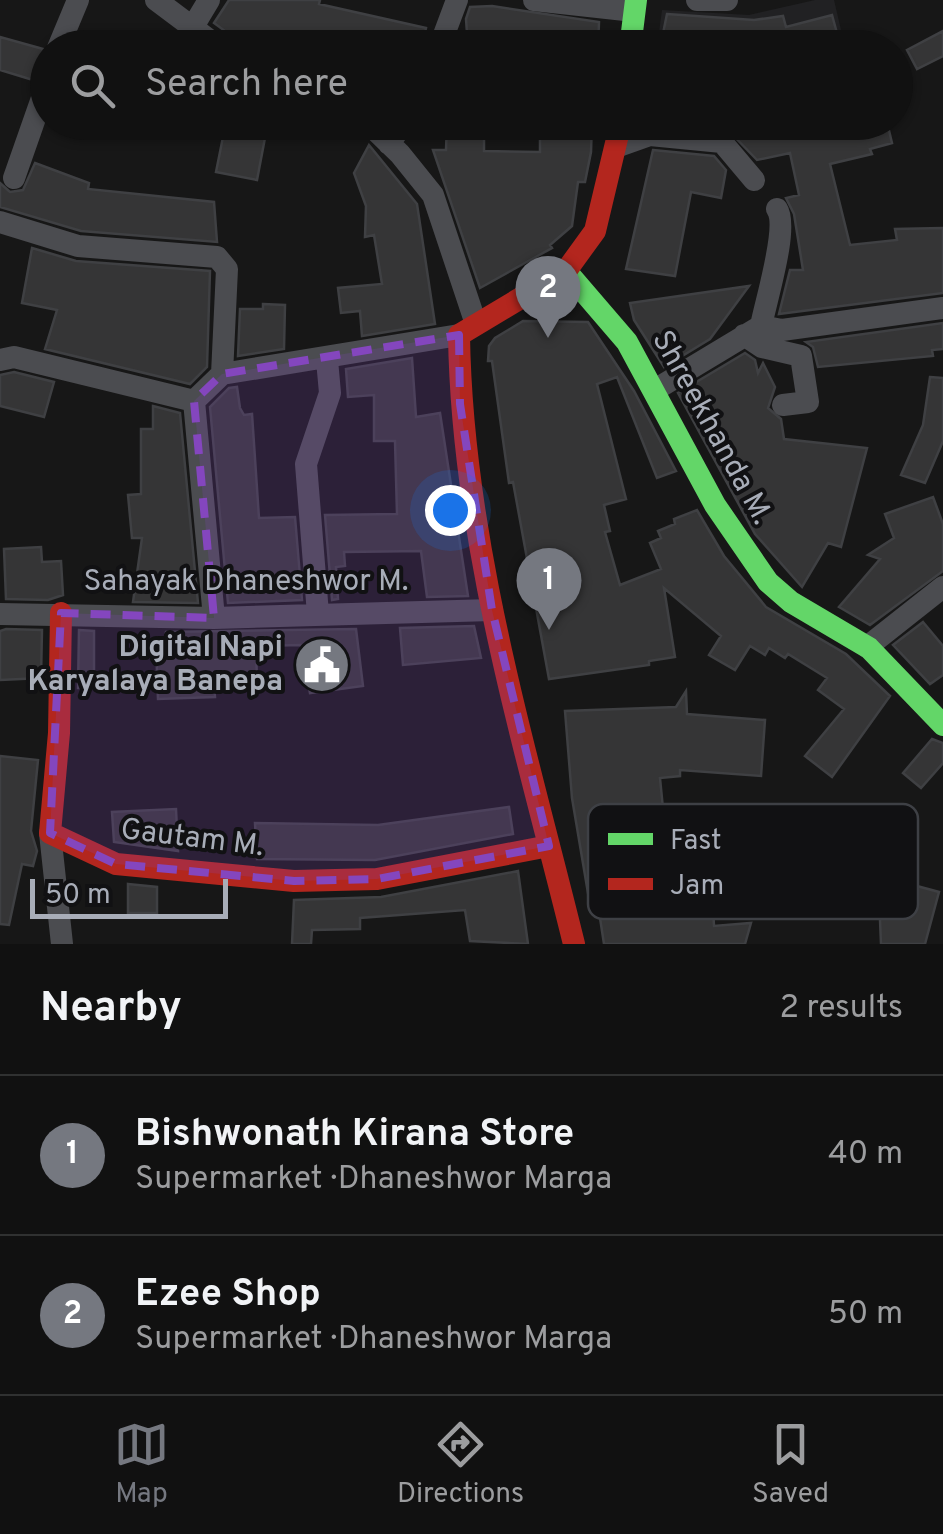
<!DOCTYPE html>
<html lang="en">
<head>
<meta charset="utf-8">
<style>
  body { margin:0; font-family:Overpass,sans-serif; background:#1e1f1f; color:#f1f3f6 }
  .scale { position:absolute; left:30px; bottom:25px; width:198px; box-sizing:border-box; padding-left:10px; border:5px solid #a8adb8; border-top:0; font-size:28px; line-height:35px; white-space:nowrap; color:#a8adb8; -webkit-text-stroke:8px #111113; paint-order:stroke }
  .you { position:absolute; left:450px; top:510px; width:35px; height:35px; margin:-25px; border:8px solid #fff; border-radius:50%; background:#1a73e8; box-shadow:0 0 0 15px #1a73e833 }
  .badge { display:grid; place-items:center; width:65px; height:65px; border-radius:50%; background:#757880; color:#fff; font-size:32px; font-weight:700 }
  .pin { position:absolute; translate:-50% -82px; filter:drop-shadow(0 2px 5px #0008) }
  .pin::after { content:''; position:absolute; top:52px; width:35px; height:30px; background:inherit; clip-path:polygon(0 0,100% 0,50% 100%) }
  .list { margin:0; padding:0; list-style:none }
  h2 { display:flex; justify-content:space-between; align-items:center; height:130px; margin:0; padding:0 40px; font-size:42px }
  h2 small { font-size:32px; font-weight:400; color:#9c9d9f }
  .list li { display:grid; grid-template-columns:65px 1fr auto; gap:30px; align-items:center; box-sizing:border-box; height:160px; padding:0 40px; border-top:2px solid #303131 }
  .list b { display:block; font-size:38px; white-space:nowrap }
  .list p { margin:0; font-size:32px; white-space:nowrap; color:#9c9d9f }
  .list em { font-size:32px; font-style:normal; color:#9c9d9f }
  .icon { flex:none; width:55px; height:55px; fill:none; stroke:currentColor; stroke-width:2; stroke-linecap:round; stroke-linejoin:round }
  .map { position:relative; flex:none; width:943px; height:944px; overflow:hidden }
  .search { position:absolute; background:#111; box-shadow:0 2px 8px #0004; left:30px; right:30px; top:30px; height:110px; display:flex; align-items:center; gap:25px; box-sizing:border-box; padding:0 35px; border-radius:55px; color:#9c9d9f; font-size:38px }
  .sheet { height:450px; background:#111 }
  nav { display:flex; justify-content:space-around; align-items:center; box-sizing:border-box; height:140px; border-top:2px solid #303131; background:#111; font-size:28px; color:#9c9d9f }
  nav a { display:grid; justify-items:center; gap:5px }
  nav .on { color:#757880 }
  .map>svg:first-child { display:block }
</style>
</head>
<body>
<div class="map">
<svg width="943" height="944" viewBox="0 0 943 944">
  <rect width="100%" height="100%" fill="#171717"/>
  <path fill="#212123" d="M815,0H834L845,47L657,48L662,10L749,15Z"/>
  <path fill="#353536" stroke="#3f4043" stroke-width="2.5" d="M229,0H320L319,4L426,28L422,48H248L214,23Z
    M492,6L599,22L598,48H468L466,19L470,7Z
    M667,14L754,20L783,16L786,27L832,15L838,37L825,41L827,48H660Z
    M943,31V56L917,69L907,50Z
    M0,37L43,49L41,68L33,80L0,70Z
    M226,122H268L257,180L216,172Z
    M447,122L484,123V151L540,152V130H553V122H592L591,152L585,182H578L572,226L550,245L552,248L480,288L433,150H446Z
    M676,122H887L892,143L870,149L872,154L830,164L850,245L897,240L895,229L943,228V293L779,314L790,270H803L794,214L786,198L799,195L790,153L757,160L725,127Z
    M369,145L417,204L435,324L362,336L360,311L341,313L338,288L382,284L374,235L365,237L366,206L354,173Z
    M653,150L714,156L726,170L721,198L691,192L675,276L626,269Z
    M35,163L89,183L88,189L214,202L217,242L81,231L0,207V183L10,192L23,190Z
    M32,248L76,261L210,271L207,367L190,384L45,349L57,310L22,303Z
    M749,286L710,339L664,367L634,320L630,303Z
    M263,304L285,305L284,349L238,356L240,309H263Z
    M523,321L588,322L634,391L676,471L657,478L617,377L597,384L626,499L604,505L610,531L605,532L620,585L661,569L650,543L661,538L658,531L675,524L674,519L697,510L724,556L766,607L846,654L890,696L832,777L805,756L844,709L818,690L827,678L788,654L785,658L769,648L765,655L750,646L735,670L709,655L721,636L664,588L675,657L649,661V665L549,679L513,482L509,483L492,361H488L489,346L495,338Z
    M943,323V349L932,350L933,356L818,367L813,347L806,342Z
    M745,353L755,360L758,373L763,363L775,387L768,408L781,419L784,439L867,448L841,547L828,543L802,587L755,534L678,393Z
    M412,358L416,417L440,413L468,596L427,597L421,551L344,552L345,566L336,567L338,599L332,600L325,515L397,514L395,441H374V395L348,397L346,369Z
    M14,372L54,382L44,417L0,406V375Z
    M930,377L943,378V441L925,483L901,475L923,425Z
    M237,387L240,408L244,415L252,414L259,518L295,517L302,600L228,603L210,407L229,388Z
    M153,406L180,413L198,603L133,602L142,538H132L128,495L141,494V429H153Z
    M933,497L943,524V571L870,625L839,607L880,559L868,555L894,538L885,514Z
    M41,547L42,562L61,561L63,595L48,600L6,599L4,549Z
    M923,622L943,646V675L930,684L893,645Z
    M474,626L481,658L403,665L400,628Z
    M6,629L42,630L41,678L0,680V631Z
    M356,629L363,686L310,693L301,645L256,646L257,683L214,685L215,697L158,699L156,645H164L166,632Z
    M79,630L94,631V688H78Z
    M686,691L687,714L765,720L761,776L680,770V776L660,778L666,839L686,837L694,889L712,888L714,926L751,923L745,944H604L596,892L588,893L572,798L565,711L676,707Z
    M932,739L943,743V763L921,788L903,773Z
    M0,756L38,760L31,831L37,851L33,866L22,864L9,925L0,924Z
    M509,807L513,834L375,860L257,859L255,823L378,825Z
    M176,809L178,851L114,842L112,812Z
    M518,871L528,944L470,941L465,910L360,918V929L312,930L311,944H292L294,900L381,897Z
    M891,879L939,892L925,944H881L880,920Z
    M128,884L157,887V913H128Z"/>
  <g fill="none" stroke-linecap="round" stroke-linejoin="round">
    <path stroke="#4b4c50" stroke-width="22" d="M156,0L220,48
      M534,0L634,11
      M697,0H727
      M191,30L209,0
      M58,48L78,0
      M439,48L457,0
      M367,122L400,154L433,195L476,324
      M389,144L404,122
      M619,146L650,135L722,142L754,180
      M14,178L48,81
      M0,222L78,246L217,257L227,269L222,374
      M761,326C766,300 789,227 777,209
      M744,335L762,347L801,356L808,402L783,405
      M0,360L14,357L194,401
      M658,388L761,326L782,330L943,308
      M0,614L214,618L492,610
      M318,614L306,464L330,393L327,360
      M214,618L194,401L222,374L459,335
      M867,647L943,587
      M50,833L62,944"/>
    <path stroke="#63d668" stroke-width="22" d="M630,48L636,0
      M566,271L627,342L715,505L768,582L791,602L869,648L943,725"/>
    <path stroke="#b3261e" stroke-width="22" d="M61,613L59,733L50,833L116,864L294,881L377,879L549,846
      M574,944C525,745 462,542 459,335L566,271L595,231L621,122"/>
  </g>
  <path fill="#8446be" fill-opacity="0.2" stroke="#8446be" stroke-width="8" stroke-dasharray="20 12" stroke-linejoin="round" d="M459,335L460,404L492,610L549,846L377,879L294,881L116,864L50,833L61,613L214,618L194,401L222,374Z"/>
  <defs>
    <g id="civic-disc" transform="scale(2.875)"><circle r="9.5" fill="#757880" stroke="#111113"/><path d="M-.6-6.5H3V-4.5H.6V-3L4-1V1h2V6H-6V1h2V-1L-.6-3ZM-1.2 2.5V6h2.4V2.5Z" fill="#fff"/></g>
  </defs>
  <g fill-rule="evenodd">
    <use href="#civic-disc" x="322" y="665"/>
  </g>
  <g text-anchor="middle" dominant-baseline="central" stroke-width="8" stroke-linejoin="round" paint-order="stroke">
    <g font-size="30" fill="#a8adb8" stroke="#111113">
      <text transform="translate(711 428) rotate(61)">Shreekhanda M.</text>
      <text x="246" y="582">Sahayak Dhaneshwor M.</text>
      <text transform="translate(192 839) rotate(7)">Gautam M.</text>
    </g>
    <g font-size="30" font-weight="bold" fill="#a8adb8" stroke="#111113" text-anchor="end">
      <text x="283" y="648">Digital Napi<tspan x="283" dy="34">Karyalaya Banepa</tspan></text>
    </g>
  </g>
  <rect x="588" y="804" width="330" height="115" rx="15" fill="#111113" stroke="#3e4045" stroke-width="2.5"/>
  <rect x="608" y="833" width="45" height="12" fill="#63d668"/>
  <rect x="608" y="878" width="45" height="12" fill="#b3261e"/>
  <g font-size="28" fill="#a8adb8">
    <text x="670" y="849">Fast</text>
    <text x="670" y="894">Jam</text>
  </g>
</svg>
<div class="scale">50 m</div>
<div class="you"></div>
<div class="pin badge" style="left:549px;top:630px">1</div>
<div class="pin badge" style="left:548px;top:338px">2</div>
<div class="search"><svg class="icon" aria-label="search" viewBox="0 0 24 24"><circle cx="10" cy="10" r="6"/><path d="M15 15l6 6"/></svg>Search here</div>
</div>
<section class="sheet">
<h2>Nearby<small>2 results</small></h2>
<ul class="list">
<li><span class="badge">1</span><div><b>Bishwonath Kirana Store</b><p>Supermarket · Dhaneshwor Marga</p></div><em>40 m</em></li>
<li><span class="badge">2</span><div><b>Ezee Shop</b><p>Supermarket · Dhaneshwor Marga</p></div><em>50 m</em></li>
</ul>
</section>
<nav>
<a class="on"><svg class="icon" aria-label="map" viewBox="0 0 24 24"><path d="M3 6l6-2 6 2 6-2v14l-6 2-6-2-6 2zM9 4v14M15 6v14"/></svg>Map</a>
<a><svg class="icon" aria-label="directions" viewBox="0 0 24 24"><path d="M12 3l9 9-9 9-9-9zM9 14v-3h6M13 9l2 2-2 2"/></svg>Directions</a>
<a><svg class="icon" aria-label="saved" viewBox="0 0 24 24"><path d="M7 4h10v16l-5-4-5 4z"/></svg>Saved</a>
</nav>
</body>
</html>
